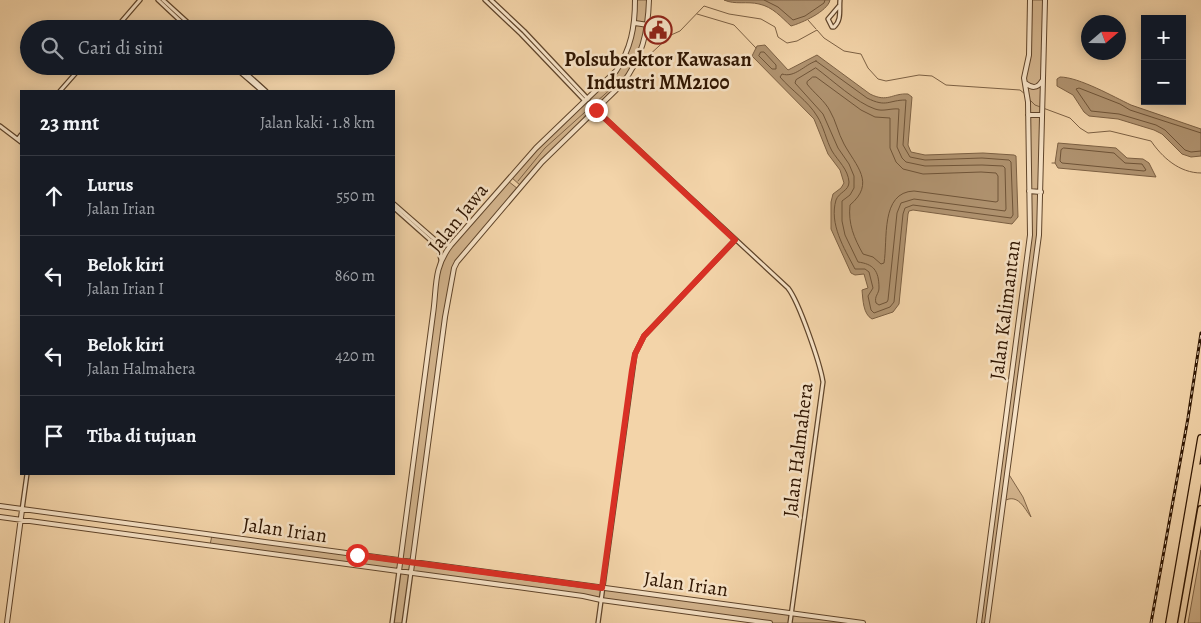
<!DOCTYPE html>
<html lang="id">
<head>
<meta charset="utf-8">
<style>
  body { margin:0; font-family:Alegreya,serif; background:#20242c; color:#f1f3f6 }
  .controls { position:absolute; right:15px; top:15px; display:grid; overflow:hidden; border-radius:0px; box-shadow:0 2px 12px #0003 }
  .controls button { width:45px; height:45px; display:grid; place-items:center; padding:0; border:0; border-bottom:1px solid #363941; background:#171b24; color:#f1f3f6; font:25px sans-serif }
  .compass { position:absolute; left:1081px; top:15px; width:45px; height:45px; border-radius:50%; background:#171b24; box-shadow:0 2px 12px #0003; rotate:70deg }
  .stop { position:absolute; width:15px; height:15px; margin:-11px; border:4px solid #d93025; border-radius:50%; background:#fff }
  .stop.end { background:#d93025; border-color:#fff; box-shadow:0 1px 5px #0008 }
  .list { margin:0; padding:0; list-style:none }
  h2 { display:flex; justify-content:space-between; align-items:center; height:65px; margin:0; padding:0 20px; font-size:21px }
  h2 small { font-size:16px; font-weight:400; color:#9ea1a6 }
  .list li { display:grid; grid-template-columns:32px 1fr auto; gap:15px; align-items:center; box-sizing:border-box; height:80px; padding:0 20px; border-top:1px solid #363941 }
  .list b { display:block; font-size:19px; white-space:nowrap }
  .list p { margin:0; font-size:16px; white-space:nowrap; color:#9ea1a6 }
  .list em { font-size:16px; font-style:normal; color:#9ea1a6 }
  .icon { flex:none; width:28px; height:28px; fill:none; stroke:currentColor; stroke-width:2; stroke-linecap:round; stroke-linejoin:round }
  .map { position:relative; flex:none; width:1201px; height:623px; overflow:hidden }
  .search { position:absolute; background:#171b24; box-shadow:0 2px 12px #0003; left:20px; top:20px; width:375px; height:55px; display:flex; align-items:center; gap:12px; box-sizing:border-box; padding:0 18px; border-radius:28px; color:#9ea1a6; font-size:19px }
  .panel { position:absolute; background:#171b24; box-shadow:0 2px 12px #0003; left:20px; top:90px; width:375px; height:385px; border-radius:0px }
  .map>svg:first-child { display:block }
</style>
</head>
<body>
<div class="map">
<svg width="1201" height="623" viewBox="0 0 1201 623">
  <rect width="100%" height="100%" fill="#f3d4a9"/>
  <filter id="stains"><feTurbulence type="fractalNoise" baseFrequency=".004" numOctaves="4"/><feColorMatrix values="0 0 0 0 .2 0 0 0 0 .09 0 0 0 0 .02 0 0 0 .5 -.17"/></filter>
  <radialGradient id="worn" r=".72"><stop offset=".6" stop-color="#630" stop-opacity="0"/><stop offset="1" stop-color="#630" stop-opacity=".3"/></radialGradient>
  <path fill="#d2b38c" stroke="#806446" d="M635,0H649L643,49L622,84L542,162L521,186L511,177L550,134L616,71L631,43Z
    M1030,0H1044L1039,235L1008,473L1023,497L1031,517C1024,508 1018,493 1004,501L987,623H979L1030,235L1028,102L1024,78L1027,69Z
    M508,181L518,189L454,268L412,563L862,623H770L411,572L404,623H392L399,571L210,545L212,535L400,561L436,287L443,256Z
    M1201,550V623H1188Z"/>
  <path fill="#b09370" stroke="#7c6043" d="M724,0H830C828,11 802,23 791,26C781,17 773,7 759,4C747,1 735,5 724,0Z
    M765,45L788,70L817,55L870,94C888,103 892,93 908,94L912,97L908,145L911,152L925,155L983,153L1014,155L1016,156L1018,217L1012,224L913,210L909,211L908,214L899,304L893,312L872,319C863,314 863,300 862,290L868,288L864,274L855,275L851,273L831,229V202L833,194L841,188L844,183L840,170L828,154L814,119L752,56L757,46Z
    M1060,77C1079,77 1114,97 1131,105L1201,129V156L1191,157L1182,154L1162,134L1154,130L1118,119L1089,116L1084,112L1073,95L1057,86V79Z
    M1058,143L1116,148L1127,158L1143,159L1149,163L1156,177L1058,168L1055,163Z"/>
  <g fill="none" stroke-linecap="round" stroke-linejoin="round">
    <path stroke="#6f5438" stroke-width="1" d="M764,0L778,7L793,20L805,16L824,3L825,0
      M761,52H764L776,65V69H772L759,56Z
      M816,61L867,98C887,108 888,100 906,100L903,145L910,157L925,160L982,158L1009,160L1011,162L1013,215L1011,218L913,205L905,208L903,214L894,302L890,307L874,313L871,310L868,296L873,288L869,272L865,269H855C844,248 829,224 836,200C839,192 849,191 849,182C848,169 838,161 832,151C826,140 824,127 817,116C808,101 791,90 780,77L782,74C795,78 804,65 816,61Z
      M816,68C832,80 857,103 875,109C883,112 891,108 899,109L897,147L902,158L906,162L925,166L982,165L1003,166L1005,168L1006,209L1005,211L914,199L901,203L897,213L888,300L887,302L879,305L876,303C874,296 879,294 879,288C879,270 873,264 858,262L845,235L842,221V201L850,195L854,188V176L849,164L838,148L823,114L795,83L796,80Z
      M813,77H816L861,110L875,117L890,118V148L896,162L903,169L923,174L981,172L996,173L998,176V201L996,202L914,191C880,192 888,240 884,263L881,264L873,257L863,254C854,238 848,224 850,205C876,183 856,166 844,144C838,133 836,121 830,111C825,101 814,93 807,84V82Z
      M1201,133L1130,110L1120,104L1079,88L1076,89L1091,111L1119,114L1156,125L1165,130L1185,150L1191,152L1201,151
      M1064,148L1114,153L1125,163L1142,164L1146,170L1144,171L1062,163L1060,161L1061,150Z"/>
    <path stroke="#7c6043" stroke-width="1" d="M697,14L734,25L756,48
      M808,20L816,29
      M633,70L671,35L680,31L704,6L729,14L761,19L775,27L778,37L787,43L797,41L817,30L824,38L844,51L861,54L868,68L878,79L886,81L919,75L932,76L946,85L1020,90L1025,94
      M1029,99L1035,105L1070,118L1080,128L1088,133L1110,131L1151,141C1162,157 1179,173 1201,173
      M1052,163H1055
      M518,181L545,148L624,77"/>
    <g stroke="#5f442a" stroke-width="5.5">
      <path id="minor" d="M158,0L189,29
        M163,0L195,29
        M485,0L521,34L585,101
        M491,0L524,31L588,99
        M839,6L828,19L832,27H834C842,20 839,10 840,0
        M115,29L140,0
        M233,66L262,91
        M238,66L266,91
        M60,91L82,66
        M596,110L788,288C799,302 820,363 823,382L790,623
        M0,126L21,142
        M18,139L21,135
        M394,204L441,245H450
        M394,208L438,247L441,260
        M22,510L27,474
        M392,623L399,571
        M404,623L411,572
        M598,623L635,354L644,336L735,240"/>
    </g>
    <g stroke="#5f442a" stroke-width="6">
      <path id="tertiary" d="M635,23L648,25
        M1025,83C1032,88 1037,89 1042,81
        M1028,115H1042
        M1029,191L1041,192
        M0,506L863,623
        M0,517L583,596L601,600L770,623
        M399,571L433,314C437,287 433,268 451,245L536,148L616,71C631,49 635,27 635,0
        M411,572L445,317L454,268L457,262L542,162L622,84C642,58 648,32 649,0
        M7,623L22,510
        M979,623L1030,235L1028,102L1024,78L1029,55L1030,0
        M987,623L1039,235L1045,0"/>
    </g>
    <g stroke="#2e1400" stroke-width="8">
      <path id="motorway" d="M1169,623L1201,438
        M1174,623L1201,467
        M1181,623L1201,509"/>
    </g>
    <use href="#minor" stroke="#f7e3c7" stroke-width="3"/>
    <use href="#tertiary" stroke="#f7e3c7" stroke-width="4"/>
    <use href="#motorway" stroke="#f3d4a9" stroke-width="5.5"/>
    <g stroke="#2e1400" stroke-width="3">
      <path id="rail" d="M1151,623L1188,418L1201,333"/>
    </g>
    <use href="#rail" stroke="#f7e3c7" stroke-width="1" stroke-dasharray="4" stroke-linecap="butt"/>
  </g>
  <g fill="none" stroke-linecap="round" stroke-linejoin="round">
    <path stroke="#d93025" stroke-width="6" d="M357,555L602,588L632,370L635,354L644,336L735,240L596,110"/>
  </g>
  <defs>
    <g id="civic-ring" transform="scale(1.4375)"><circle r="9.5" fill="#f7e3c7" stroke="#8f2418" stroke-width="1.5"/><path d="M-.6-6.5H3V-4.5H.6V-3L4-1V1h2V6H-6V1h2V-1L-.6-3ZM-1.2 2.5V6h2.4V2.5Z" fill="#8f2418"/></g>
  </defs>
  <g fill-rule="evenodd">
    <use href="#civic-ring" x="658" y="30"/>
  </g>
  <g text-anchor="middle" dominant-baseline="central" stroke-width="5" stroke-linejoin="round" paint-order="stroke">
    <g font-size="20" font-weight="bold" fill="#2e1400" stroke="#f7e3c7">
      <text x="658" y="59">Polsubsektor Kawasan<tspan x="658" dy="23">Industri MM2100</tspan></text>
    </g>
    <g font-size="20" fill="#2e1400" stroke="#f7e3c7">
      <text transform="translate(458 218) rotate(-51)">Jalan Jawa</text>
      <text transform="translate(1005 310) rotate(-83)">Jalan Kalimantan</text>
      <text transform="translate(798 450) rotate(-83)">Jalan Halmahera</text>
      <text transform="translate(285 530) rotate(8)">Jalan Irian</text>
      <text transform="translate(686 584) rotate(8)">Jalan Irian</text>
    </g>
  </g>
  <rect width="100%" height="100%" filter="url(#stains)"/>
  <rect width="100%" height="100%" fill="url(#worn)"/>
</svg>
<div class="controls">
<button>+</button>
<button>−</button>
</div>
<svg class="compass" viewBox="-18 -18 36 36"><path d="M0-13l5 13h-10z" fill="#e53935"/><path d="M0 13l5-13h-10z" fill="#9ea1a6"/></svg>
<div class="stop" style="left:357px;top:555px"></div>
<div class="stop end" style="left:596px;top:110px"></div>
<div class="search"><svg class="icon" aria-label="search" viewBox="0 0 24 24"><circle cx="10" cy="10" r="6"/><path d="M15 15l6 6"/></svg>Cari di sini</div>
<section class="panel">
<h2>23 mnt<small>Jalan kaki · 1.8 km</small></h2>
<ul class="list">
<li><svg class="icon" aria-label="ahead" viewBox="0 0 24 24"><path d="M12 20V5M6 11l6-6 6 6"/></svg><div><b>Lurus</b><p>Jalan Irian</p></div><em>550 m</em></li>
<li><svg class="icon" aria-label="left" viewBox="0 0 24 24"><path d="M17 20v-9H6M10 6l-5 5 5 5"/></svg><div><b>Belok kiri</b><p>Jalan Irian I</p></div><em>860 m</em></li>
<li><svg class="icon" aria-label="left" viewBox="0 0 24 24"><path d="M17 20v-9H6M10 6l-5 5 5 5"/></svg><div><b>Belok kiri</b><p>Jalan Halmahera</p></div><em>420 m</em></li>
<li><svg class="icon" aria-label="arrive" viewBox="0 0 24 24"><path d="M6 21V4h12l-3 4 3 4H6"/></svg><div><b>Tiba di tujuan</b></div></li>
</ul>
</section>
</div>
</body>
</html>
